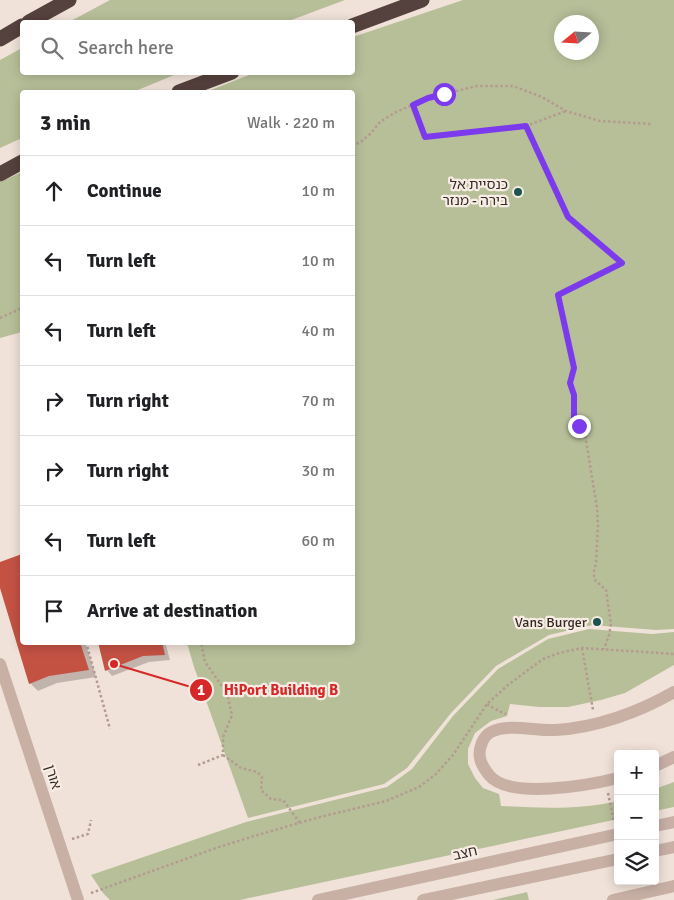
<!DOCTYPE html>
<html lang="en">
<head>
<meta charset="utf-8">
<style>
  body { margin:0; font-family:Signika,"Noto Sans Hebrew",sans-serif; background:#f2f2f2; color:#202124 }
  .controls { position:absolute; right:15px; bottom:15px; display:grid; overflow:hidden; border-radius:5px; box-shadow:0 2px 12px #0003 }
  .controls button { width:45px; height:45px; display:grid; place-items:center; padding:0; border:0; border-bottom:1px solid #e0e0e0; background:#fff; color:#202124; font:25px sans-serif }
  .compass { position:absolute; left:554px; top:15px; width:45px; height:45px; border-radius:50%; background:#fff; box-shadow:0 2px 12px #0003; rotate:252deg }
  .stop { position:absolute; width:15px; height:15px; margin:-11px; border:4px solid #7c3aed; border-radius:50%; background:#fff }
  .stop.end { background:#7c3aed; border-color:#fff; box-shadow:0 1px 5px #0008 }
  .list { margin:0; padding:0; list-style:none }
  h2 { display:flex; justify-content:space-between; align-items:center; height:65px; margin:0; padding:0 20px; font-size:21px }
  h2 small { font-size:16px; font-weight:400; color:#757577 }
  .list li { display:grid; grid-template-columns:32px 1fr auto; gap:15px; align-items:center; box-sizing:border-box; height:70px; padding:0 20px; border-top:1px solid #e0e0e0 }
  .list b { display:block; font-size:19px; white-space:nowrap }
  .list em { font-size:16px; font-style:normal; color:#757577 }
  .icon { flex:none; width:28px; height:28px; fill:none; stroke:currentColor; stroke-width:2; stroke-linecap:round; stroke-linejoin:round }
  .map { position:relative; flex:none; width:674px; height:900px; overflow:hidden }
  .search { position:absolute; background:#fff; box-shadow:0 2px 12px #0003; left:20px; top:20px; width:335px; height:55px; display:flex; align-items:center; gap:12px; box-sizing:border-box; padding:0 18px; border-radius:5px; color:#757577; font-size:19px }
  .panel { position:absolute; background:#fff; box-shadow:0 2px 12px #0003; left:20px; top:90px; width:335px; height:555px; border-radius:5px }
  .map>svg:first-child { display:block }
</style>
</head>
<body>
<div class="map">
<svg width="674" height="900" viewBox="0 0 674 900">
  <rect width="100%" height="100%" fill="#f0e2d8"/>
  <path fill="#b7bf99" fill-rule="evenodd" d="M110,0H345L286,22H69Z
    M463,0H674V629L656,630L592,625L549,635L496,666L451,713L407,768L384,784L248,818L194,667L187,643L352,642V92H206L254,73L352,72L353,37ZM562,22H592V52H562Z
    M22,48V72L179,73L133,92H22V138L0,148V60Z
    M22,172V332L0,338V182Z
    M589,629L652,634L674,632V665L625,693L601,700L568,707H539L510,704L507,716L491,721L475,733L468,749V764L475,778L483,788L499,794L501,806C540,808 579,810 618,801V819L240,900H110L103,893L91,875L246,822L387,787L412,769L453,716L498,669L548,639Z
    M674,782V807L655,811V789Z
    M527,892L529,900H493Z"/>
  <path fill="#0003" d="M22,556V642H85L96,677L57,683L38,691L30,683L0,584V563Z
    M99,642H165L170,660L149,662L112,676L107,670Z"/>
  <path fill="#c45243" d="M22,554V642H80L89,670L49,676L29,684L0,588V562Z
    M98,642H162L165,655L143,656L105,671Z"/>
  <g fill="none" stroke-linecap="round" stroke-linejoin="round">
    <path stroke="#b49a8f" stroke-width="2.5" stroke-dasharray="2.5 2.5" stroke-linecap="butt" d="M413,105L425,137L526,126L566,111
      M526,126L568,217L622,263L558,295L574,369L570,383L575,395L574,417L585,434L597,508L598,525L596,563L594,571V576L595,580L606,590L611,624L609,635L604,649
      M352,146L361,142L371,133L380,122L396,112L428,98L477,86H513L542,97L566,111L600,121L652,124
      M0,318L22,308
      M86,642L110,729
      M582,648L593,710
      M487,704L495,709L506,714
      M223,755L241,768L257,772L262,777L261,790L271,799L283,800L300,823
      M198,765L223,755V737L232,715L227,693L205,662L201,642
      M608,793L614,822
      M72,839L88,834L91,820
      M91,893L216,848L251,837L316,818L386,801L419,787L435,775L453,755L487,704L508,685L543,659L559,653L582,648L674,654"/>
    <path stroke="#c8b0a5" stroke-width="12" d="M0,664L78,900
      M655,766L674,757
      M618,778C590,785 509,800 489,775C485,770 481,764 480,758C478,749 483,736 491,732C509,723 535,731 555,730C596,728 639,712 674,692
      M655,826L674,822
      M655,851L674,847
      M318,900L618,834
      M423,900L618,859
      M613,900L674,886"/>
    <path stroke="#55413d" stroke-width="15" d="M29,22L69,0
      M352,26L422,0
      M0,39L22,26
      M179,92L232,72
      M0,174L22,162"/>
  </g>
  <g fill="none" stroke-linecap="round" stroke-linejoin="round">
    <path stroke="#7c3aed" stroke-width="6" d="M444,94L428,98L413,105L425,137L526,126L568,217L622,263L558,295L574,368L570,383L574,395V417L579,426"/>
  </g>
  <g fill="#1c5451" stroke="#f8ede4" stroke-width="2">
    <circle cx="518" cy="192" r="5"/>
    <circle cx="597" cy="622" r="5"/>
  </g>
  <g text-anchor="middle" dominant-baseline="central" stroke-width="4.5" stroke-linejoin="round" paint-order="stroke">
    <g font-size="14" fill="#342926" stroke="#f8ede4" text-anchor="end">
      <text x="508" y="184">כנסיית אל<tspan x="508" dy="16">בירה - מנזר</tspan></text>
      <text x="587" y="622">Vans Burger</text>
    </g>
    <g font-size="14" fill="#342926" stroke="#f8ede4">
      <text transform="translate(53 777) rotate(72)">אורן</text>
      <text transform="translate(465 853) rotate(-13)">חצב</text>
    </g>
  </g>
  <path fill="none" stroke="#d62828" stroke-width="2" d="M114 664L201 690"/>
  <g fill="#d62828" stroke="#f8ede4" stroke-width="2">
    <circle cx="114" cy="664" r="5"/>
    <circle cx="201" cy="690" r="12"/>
  </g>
  <g font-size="15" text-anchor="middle" font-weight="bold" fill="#fff">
    <text x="201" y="695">1</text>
  </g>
  <g font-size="15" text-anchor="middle" font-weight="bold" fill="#d62828" stroke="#f8ede4" stroke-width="4.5" stroke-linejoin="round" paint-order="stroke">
    <text x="281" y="695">HiPort Building B</text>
  </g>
</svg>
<div class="controls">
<button>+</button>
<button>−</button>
<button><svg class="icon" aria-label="layers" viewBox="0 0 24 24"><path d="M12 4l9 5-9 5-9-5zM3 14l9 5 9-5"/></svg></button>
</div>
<svg class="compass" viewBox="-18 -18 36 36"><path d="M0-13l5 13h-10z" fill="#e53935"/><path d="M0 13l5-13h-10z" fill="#757577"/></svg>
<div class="stop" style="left:444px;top:94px"></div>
<div class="stop end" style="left:579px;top:426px"></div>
<div class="search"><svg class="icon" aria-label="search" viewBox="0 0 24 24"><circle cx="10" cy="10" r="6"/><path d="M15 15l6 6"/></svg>Search here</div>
<section class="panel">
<h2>3 min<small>Walk · 220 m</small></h2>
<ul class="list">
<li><svg class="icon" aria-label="ahead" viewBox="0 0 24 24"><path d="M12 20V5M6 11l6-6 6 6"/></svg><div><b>Continue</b></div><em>10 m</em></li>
<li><svg class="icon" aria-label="left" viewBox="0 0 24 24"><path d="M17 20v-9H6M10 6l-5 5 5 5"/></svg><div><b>Turn left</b></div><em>10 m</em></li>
<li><svg class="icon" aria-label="left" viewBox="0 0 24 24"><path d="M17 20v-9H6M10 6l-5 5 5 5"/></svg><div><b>Turn left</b></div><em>40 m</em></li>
<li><svg class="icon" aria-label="right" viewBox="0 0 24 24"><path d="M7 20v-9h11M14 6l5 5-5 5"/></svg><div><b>Turn right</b></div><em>70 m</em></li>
<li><svg class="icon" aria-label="right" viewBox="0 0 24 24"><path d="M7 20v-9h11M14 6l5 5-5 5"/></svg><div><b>Turn right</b></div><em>30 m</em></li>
<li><svg class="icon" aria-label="left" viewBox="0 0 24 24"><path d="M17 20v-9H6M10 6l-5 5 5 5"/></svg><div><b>Turn left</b></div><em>60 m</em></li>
<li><svg class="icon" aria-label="arrive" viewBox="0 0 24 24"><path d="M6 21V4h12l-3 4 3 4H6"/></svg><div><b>Arrive at destination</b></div></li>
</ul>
</section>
</div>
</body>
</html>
